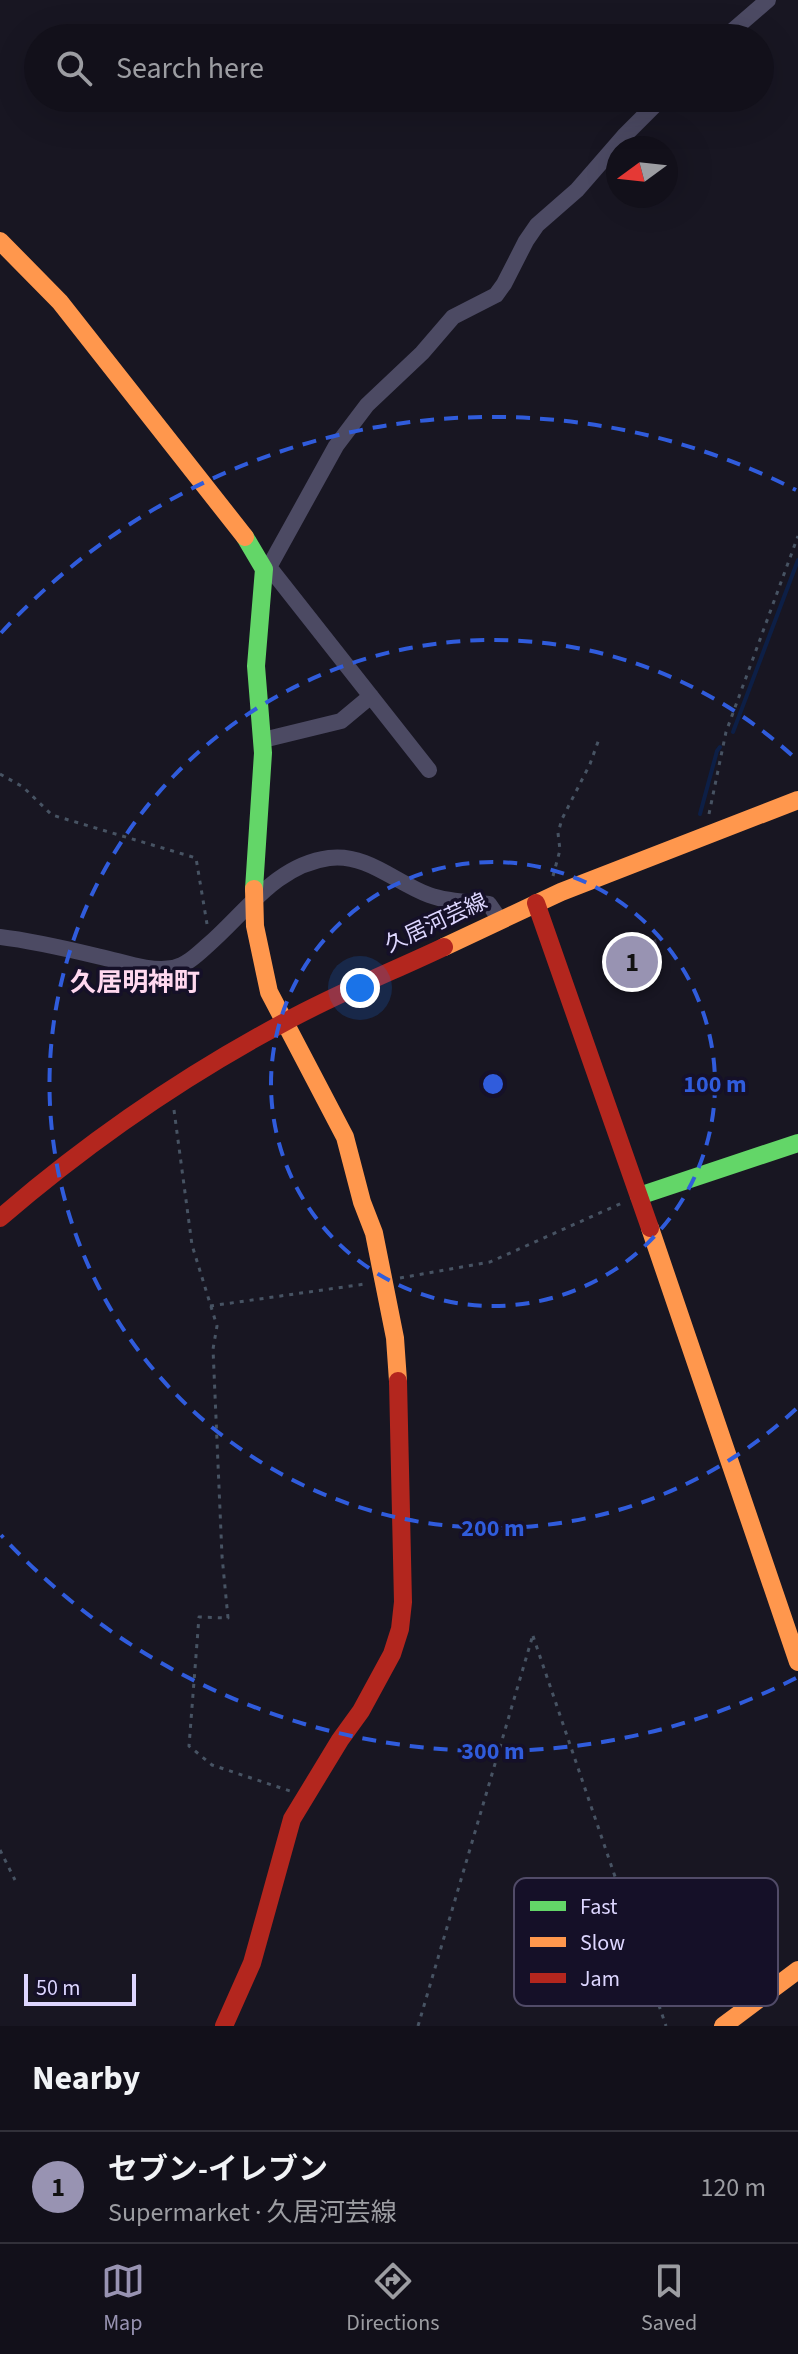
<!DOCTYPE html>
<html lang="en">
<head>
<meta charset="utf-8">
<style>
  body { margin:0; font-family:"Source Sans 3","Noto Sans JP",sans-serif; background:#1f1e27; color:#f1f3f6 }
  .compass { position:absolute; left:606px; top:136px; width:72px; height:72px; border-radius:50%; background:#12101a; box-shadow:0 8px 32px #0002; rotate:255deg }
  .scale { position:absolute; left:24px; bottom:20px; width:112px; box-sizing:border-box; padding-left:8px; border:4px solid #ddd6ff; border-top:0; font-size:22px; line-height:28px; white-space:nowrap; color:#ddd6ff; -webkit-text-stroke:6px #151028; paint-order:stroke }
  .you { position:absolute; left:360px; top:988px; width:28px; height:28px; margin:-20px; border:6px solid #fff; border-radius:50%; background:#1a73e8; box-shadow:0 0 0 12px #1a73e833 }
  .badge { display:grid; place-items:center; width:52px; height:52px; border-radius:50%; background:#9893b2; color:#111; font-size:26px; font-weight:700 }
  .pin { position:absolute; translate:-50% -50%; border:4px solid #fff; box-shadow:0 2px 8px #0006 }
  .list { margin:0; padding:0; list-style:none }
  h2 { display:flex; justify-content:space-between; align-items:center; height:104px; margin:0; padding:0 32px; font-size:34px }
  h2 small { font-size:26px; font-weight:400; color:#9c9da2 }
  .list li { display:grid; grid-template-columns:52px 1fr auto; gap:24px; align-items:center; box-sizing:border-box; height:112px; padding:0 32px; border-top:2px solid #313039 }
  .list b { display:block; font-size:30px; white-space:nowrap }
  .list p { margin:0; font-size:26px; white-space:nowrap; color:#9c9da2 }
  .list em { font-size:26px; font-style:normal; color:#9c9da2 }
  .icon { flex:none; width:44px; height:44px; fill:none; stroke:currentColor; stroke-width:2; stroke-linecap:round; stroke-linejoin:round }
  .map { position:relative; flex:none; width:798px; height:2026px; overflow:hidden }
  .search { position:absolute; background:#12101a; box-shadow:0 8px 32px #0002; left:24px; right:24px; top:24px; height:88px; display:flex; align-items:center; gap:20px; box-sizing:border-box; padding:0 28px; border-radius:44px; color:#9c9da2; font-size:30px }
  .sheet { height:216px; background:#12101a }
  nav { display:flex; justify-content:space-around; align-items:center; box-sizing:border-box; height:112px; border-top:2px solid #313039; background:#12101a; font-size:22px; color:#9c9da2 }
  nav a { display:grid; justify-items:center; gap:4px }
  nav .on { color:#9893b2 }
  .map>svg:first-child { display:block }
</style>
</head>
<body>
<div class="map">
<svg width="798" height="2026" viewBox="0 0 798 2026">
  <rect width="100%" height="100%" fill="#181622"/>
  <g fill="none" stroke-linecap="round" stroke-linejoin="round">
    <path stroke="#0d1f46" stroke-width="4" d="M733,732L798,560
      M700,814L717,751L720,747"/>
  </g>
  <path fill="#363444" d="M656,939L660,964L610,984L603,959Z"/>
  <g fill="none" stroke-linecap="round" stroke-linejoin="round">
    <path stroke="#475363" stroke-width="3" stroke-dasharray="4 6" stroke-linecap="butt" d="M0,774L23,787L52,815L196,858L207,924
      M709,814L726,732L798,536
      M553,876L560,850L558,833L562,819L590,764L599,739
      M174,1110L192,1245L217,1326L213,1349L222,1556L228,1618L199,1617L189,1746L212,1765L290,1791
      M400,1278L490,1262L622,1203
      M210,1306L365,1284
      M533,1636L666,2026
      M0,1850L15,1880
      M418,2026L532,1638"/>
    <path stroke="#4c4a63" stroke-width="16" d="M724,38L768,0
      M269,567L336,446L367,405L422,353L453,317L496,295L504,284L526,241L537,225L577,190L624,136L662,98
      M264,569L269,567L429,770
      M263,740L341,721L371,696
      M0,937C34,941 67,949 101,957C124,962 149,972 173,968C187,965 198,954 208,945C246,912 276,865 329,858C367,853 396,883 429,895C448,902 469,902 489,904L500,920"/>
    <path stroke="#63d668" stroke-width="18" d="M245,537L264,569L256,666L263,753L254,889
      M639,1196L798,1143"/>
    <path stroke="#ff974d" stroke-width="18" d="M0,241L60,302L245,537
      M254,889L255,926L269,992L345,1137L362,1202L374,1233L395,1338L398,1381
      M444,947L561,892L798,800
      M650,1228L798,1662
      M723,2026L798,1970"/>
    <path stroke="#b3261e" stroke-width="18" d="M536,903L650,1228
      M0,1218C88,1142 182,1077 285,1022C336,994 391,972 444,947
      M224,2026L252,1963L292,1819L340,1740L361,1711L392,1654L400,1629L403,1602L398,1381"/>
  </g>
  <g fill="none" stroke="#305cdc" stroke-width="4" stroke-dasharray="14 10">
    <circle cx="493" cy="1084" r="222"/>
    <path d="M796 1409A444 444 0 1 1 796 759"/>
    <path d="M796 1678A667 667 0 0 1 1 1535M1 633A667 667 0 0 1 796 490"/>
  </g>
  <g text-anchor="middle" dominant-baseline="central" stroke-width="7" stroke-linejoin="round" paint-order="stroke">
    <g font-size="22" fill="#ddd6ff" stroke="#151028">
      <text transform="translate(436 923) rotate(-25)">久居河芸線</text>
    </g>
    <g font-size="26" font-weight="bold" fill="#ffd8ef" stroke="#151028">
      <text x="135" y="982">久居明神町</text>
    </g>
  </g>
  <rect x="514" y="1878" width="264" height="128" rx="12" fill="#151028" stroke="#514b68" stroke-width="2"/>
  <rect x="530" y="1901" width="36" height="10" fill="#63d668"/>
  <rect x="530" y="1937" width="36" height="10" fill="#ff974d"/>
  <rect x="530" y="1973" width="36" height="10" fill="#b3261e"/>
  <g font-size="22" fill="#ddd6ff">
    <text x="580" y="1914">Fast</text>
    <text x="580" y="1950">Slow</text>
    <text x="580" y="1986">Jam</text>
  </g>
  <circle cx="493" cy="1084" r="12" fill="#305cdc" stroke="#151028" stroke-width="4"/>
  <g font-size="24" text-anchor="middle" font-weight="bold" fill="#305cdc" stroke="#151028" stroke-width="7" stroke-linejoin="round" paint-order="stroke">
    <text x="715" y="1092">100 m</text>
    <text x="493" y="1536">200 m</text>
    <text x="493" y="1759">300 m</text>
  </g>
</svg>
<svg class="compass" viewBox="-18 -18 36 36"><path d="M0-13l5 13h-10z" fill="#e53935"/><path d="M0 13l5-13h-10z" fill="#9c9da2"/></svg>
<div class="scale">50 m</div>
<div class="you"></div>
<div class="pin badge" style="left:632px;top:962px">1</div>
<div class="search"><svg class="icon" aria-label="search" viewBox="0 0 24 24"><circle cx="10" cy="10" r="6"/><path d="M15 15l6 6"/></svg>Search here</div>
</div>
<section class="sheet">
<h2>Nearby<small></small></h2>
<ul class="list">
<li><span class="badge">1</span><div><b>セブン-イレブン</b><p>Supermarket · 久居河芸線</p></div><em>120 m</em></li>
</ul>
</section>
<nav>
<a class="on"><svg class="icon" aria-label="map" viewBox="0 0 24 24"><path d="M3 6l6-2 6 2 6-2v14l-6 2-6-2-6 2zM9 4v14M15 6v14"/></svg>Map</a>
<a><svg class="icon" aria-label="directions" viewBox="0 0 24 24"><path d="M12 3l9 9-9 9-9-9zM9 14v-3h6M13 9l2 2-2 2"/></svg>Directions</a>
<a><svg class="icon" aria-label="saved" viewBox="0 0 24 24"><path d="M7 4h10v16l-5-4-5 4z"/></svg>Saved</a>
</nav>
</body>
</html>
